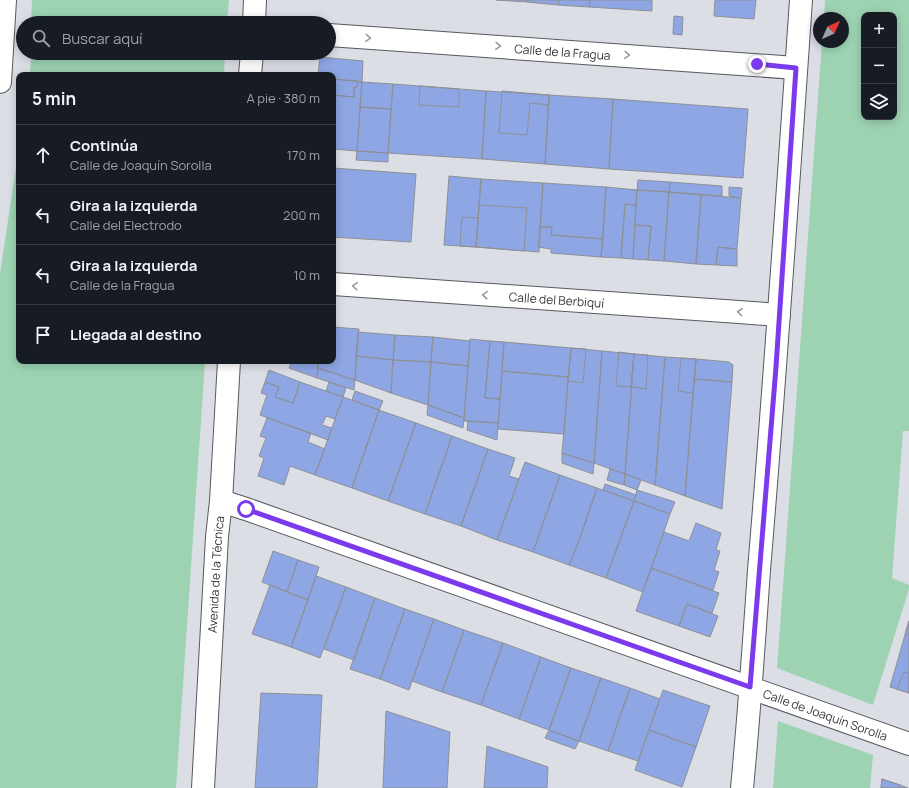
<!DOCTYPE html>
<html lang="es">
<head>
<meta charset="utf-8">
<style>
  body { margin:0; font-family:Manrope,sans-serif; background:#20242c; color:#f1f3f6 }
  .controls { position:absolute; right:12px; top:12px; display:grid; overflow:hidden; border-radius:8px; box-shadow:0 2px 10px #0003 }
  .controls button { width:36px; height:36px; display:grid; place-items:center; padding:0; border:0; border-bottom:1px solid #363941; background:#171b24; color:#f1f3f6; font:20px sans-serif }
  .compass { position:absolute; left:813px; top:12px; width:36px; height:36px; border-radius:50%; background:#171b24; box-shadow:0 2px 10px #0003; rotate:45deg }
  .stop { position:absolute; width:12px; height:12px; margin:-9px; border:3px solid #7c3aed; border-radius:50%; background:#fff }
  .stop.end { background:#7c3aed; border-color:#fff; box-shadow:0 1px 4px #0008 }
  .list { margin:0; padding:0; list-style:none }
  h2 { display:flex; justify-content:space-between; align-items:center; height:52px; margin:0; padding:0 16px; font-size:17px }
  h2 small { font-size:13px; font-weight:400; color:#9ea1a6 }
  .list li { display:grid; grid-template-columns:26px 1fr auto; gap:12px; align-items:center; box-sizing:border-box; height:60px; padding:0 16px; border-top:1px solid #363941 }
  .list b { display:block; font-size:15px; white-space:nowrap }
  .list p { margin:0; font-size:13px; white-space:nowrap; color:#9ea1a6 }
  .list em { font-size:13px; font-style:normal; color:#9ea1a6 }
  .icon { flex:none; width:22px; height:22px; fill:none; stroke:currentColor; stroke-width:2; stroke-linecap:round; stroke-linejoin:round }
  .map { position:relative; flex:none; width:909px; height:788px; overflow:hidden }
  .search { position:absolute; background:#171b24; box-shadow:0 2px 10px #0003; left:16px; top:16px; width:320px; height:44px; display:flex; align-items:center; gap:10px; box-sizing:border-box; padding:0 14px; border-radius:22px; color:#9ea1a6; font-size:15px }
  .panel { position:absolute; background:#171b24; box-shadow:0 2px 10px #0003; left:16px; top:72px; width:320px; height:292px; border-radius:8px }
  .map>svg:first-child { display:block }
</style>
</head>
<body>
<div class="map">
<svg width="909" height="788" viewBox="0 0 909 788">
  <rect width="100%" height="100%" fill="#dcdee5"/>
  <path fill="#9dd3b3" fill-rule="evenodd" d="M32,0H229L227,23H31Z
    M825,0H909V431H903L892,578L909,585V589L873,705L777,668L822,42H843V18H824ZM864,15H894V117H864Z
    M31,53H225L224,75H30Z
    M19,148V361H205L176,788H0V273Z
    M778,721L873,755L870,788H773Z"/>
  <path fill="#8ea6e4" stroke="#8d9096" d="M496,0H527V2Z
    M527,0H559L558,5L527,2Z
    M559,0H590L589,7L558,5Z
    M590,0H652V11L589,7Z
    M715,0H756L754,19L714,16Z
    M674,16L683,17L682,35L673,34Z
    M320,57L363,61L362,82L333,79V75H318Z
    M333,79L358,81L357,87H354V97L333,95Z
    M358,81L362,82L357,151L333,149V95L354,97V87H357Z
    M362,82L393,84L391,109L360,107Z
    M393,84L486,91L482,159L388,153Z
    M420,86L459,89V107L419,105Z
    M486,91L549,95L545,164L482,159Z
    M502,91L549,95V105L530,103L527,135L499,133Z
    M549,95L613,99L609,169L545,164Z
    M613,99L748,109L743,178L609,169Z
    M360,107L391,109L388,153L357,151Z
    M357,151L388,153V162L356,160Z
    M333,168L416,174L411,242L333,237Z
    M449,176L481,179L476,247L444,245Z
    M481,179L543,183L539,252L476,247Z
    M638,180L670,182L669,192L637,190Z
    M670,182L722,186V196L669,192Z
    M543,183L606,187L603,239L551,235L552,227H540Z
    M606,187L637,190L636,205L625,204L621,258L601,257Z
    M729,187L742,188L741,198L729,196Z
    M637,190L669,192L664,261L648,260L651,226L635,225Z
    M669,192L701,195L696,264L664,261Z
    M701,195L741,198L737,249L718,247L716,265L696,264Z
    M625,204L636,205L633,259L621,258Z
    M479,205L527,208L524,251L476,247Z
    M462,217L478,218L476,247L460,246Z
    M635,225L651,226L648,260L633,259Z
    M540,227H552L551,235L603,239L601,257L551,253V249L538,247Z
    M718,247L737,249V266L716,265Z
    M333,327L359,329L355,380L318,368L319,361H333Z
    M358,332L395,335L393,360L356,356Z
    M395,335L433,337L431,362L393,360Z
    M433,337L470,341L468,366L431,362Z
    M470,339L490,341L485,398L500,399L498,423L464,421Z
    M490,341L504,342L500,399L485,398Z
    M504,342L571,348L568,377L502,371Z
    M571,348L602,351L594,463L562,453Z
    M571,348L586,349L583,383L568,381Z
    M602,351L634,354L625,474L594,463Z
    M619,352L634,354L631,387L616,386Z
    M634,354L665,357L655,485L625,474Z
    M634,354L648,355L646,389L631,387Z
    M356,356L393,360L391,393L355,380Z
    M665,357L696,359L685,496L655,485Z
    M681,358L696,359L693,393L678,391Z
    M696,359L729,362L733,365L732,382L694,379Z
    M393,360L431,362L428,405L391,393Z
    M292,361H314L318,362L317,378L289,368Z
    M431,362L468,366L464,418L428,405Z
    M318,368L355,380L354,390L317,378Z
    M269,370L300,382L293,403L275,397L279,387L265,382Z
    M502,371L568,377L564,434L498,429Z
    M694,379L732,382L722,509L685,496Z
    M265,382L279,387L275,397L293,403L300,382L343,397L335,419L326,416L322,425L332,428L328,440L260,415L267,395L261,393Z
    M329,382L346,388L343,397L326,391Z
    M355,391L383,401L379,410L352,400Z
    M343,397L379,410L352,488L315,475Z
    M428,405L464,418L463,428L427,415Z
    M379,410L416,423L388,501L352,488Z
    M267,418L311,433L308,442L325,449L315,475L290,466L284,485L258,476L264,458L259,456L266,438L260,436Z
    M468,421L498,423L497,440L467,430Z
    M416,423L452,436L425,514L388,501Z
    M452,436L488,449L461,526L425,514Z
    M488,449L515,458L509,476L519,479L497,540L461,526Z
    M562,453L594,463L593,474L562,463Z
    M525,462L560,475L533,552L497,540Z
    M610,469L625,474L624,485L607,480Z
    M625,474L641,480L637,490L624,485Z
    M560,475L597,488L580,538L569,565L533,552Z
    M605,484L636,495L634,501L603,490Z
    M597,488L634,501L606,578L569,565L580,538Z
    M637,490L675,502L670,514L634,501Z
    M634,501L670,514L643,592L606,578Z
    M696,523L721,533L716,550L720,551L714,570L719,572L713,590L651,568L664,532L689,541Z
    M273,551L298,560L287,592L262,582Z
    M298,560L319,567L308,600L287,592Z
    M651,568L719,593L712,613L687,604L679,626L636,611Z
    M316,576L346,587L320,658L291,647Z
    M270,585L308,600L291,647L252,634Z
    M346,587L375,598L354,660L324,649Z
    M375,598L405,609L380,679L350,669Z
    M687,604L718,616L710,637L679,626Z
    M405,609L434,619L409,690L380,679Z
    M434,619L464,630L442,692L412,681Z
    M909,621V693L890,687Z
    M909,621V636L905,634Z
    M464,630L503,643L481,705L442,692Z
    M503,643L541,657L519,719L481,705Z
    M541,657L571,668L549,730L519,719Z
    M571,668L601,678L579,741L549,730Z
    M904,672L909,673V693L897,689Z
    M601,678L630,688L608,751L579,741Z
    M630,688L660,699L638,761L608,751Z
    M663,690L710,706L696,747L649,730Z
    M261,693L322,695L317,788H255Z
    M386,711L450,732L447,788H383Z
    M549,730L579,741L575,749L545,738Z
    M649,730L696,747L682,787L635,770Z
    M487,746L548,767L547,788H484Z
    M882,779L900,785L908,788H881Z
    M882,779L900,785L898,788H881Z"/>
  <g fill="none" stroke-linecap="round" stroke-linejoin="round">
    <g stroke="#56595e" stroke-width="24">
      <g id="minor">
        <path d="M254,23L255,0"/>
        <path id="s1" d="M329,35L796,68"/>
        <path d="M250,75L252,53"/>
        <path id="s2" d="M333,284L739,312L779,315"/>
        <path id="s3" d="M221,501L246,509L909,744"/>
        <path id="s4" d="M203,788L217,537L221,501L229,361"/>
        <path d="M742,788C749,716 754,643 759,570C775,380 788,190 801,0"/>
      </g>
    </g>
    <g stroke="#56595e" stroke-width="24">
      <path id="major" d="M0,82L5,0"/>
    </g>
    <use href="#minor" stroke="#fff" stroke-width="22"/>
    <use href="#major" stroke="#fff" stroke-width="22"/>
  </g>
  <defs><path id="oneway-chevron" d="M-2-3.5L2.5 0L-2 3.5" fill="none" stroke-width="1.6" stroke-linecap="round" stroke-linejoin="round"/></defs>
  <g stroke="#9a9b9c">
    <use href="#oneway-chevron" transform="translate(368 38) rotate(4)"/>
    <use href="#oneway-chevron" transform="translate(498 46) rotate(4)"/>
    <use href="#oneway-chevron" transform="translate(627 55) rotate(4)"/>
    <use href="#oneway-chevron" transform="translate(355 286) rotate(-176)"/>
    <use href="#oneway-chevron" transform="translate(485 295) rotate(-176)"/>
    <use href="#oneway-chevron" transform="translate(740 312) rotate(-175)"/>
  </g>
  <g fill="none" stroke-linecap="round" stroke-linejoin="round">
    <path stroke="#7c3aed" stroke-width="5" d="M246,509L750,687L776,367L796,68L757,64"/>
  </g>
  <g text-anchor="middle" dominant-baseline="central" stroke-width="3" stroke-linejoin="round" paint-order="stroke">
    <g font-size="12" fill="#36373a" stroke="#e9ebf2">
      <text stroke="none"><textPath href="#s1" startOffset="234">Calle de la Fragua</textPath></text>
      <text stroke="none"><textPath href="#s2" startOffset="224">Calle del Berbiquí</textPath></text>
      <text stroke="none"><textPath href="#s4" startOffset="214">Avenida de la Técnica</textPath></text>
      <text stroke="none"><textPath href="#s3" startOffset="641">Calle de Joaquín Sorolla</textPath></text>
    </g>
  </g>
</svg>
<div class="controls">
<button>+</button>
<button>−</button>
<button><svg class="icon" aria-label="layers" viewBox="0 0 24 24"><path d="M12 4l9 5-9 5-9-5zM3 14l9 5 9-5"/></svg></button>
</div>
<svg class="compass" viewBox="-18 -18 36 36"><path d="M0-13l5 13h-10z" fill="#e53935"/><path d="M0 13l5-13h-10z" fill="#9ea1a6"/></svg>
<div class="stop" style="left:246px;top:509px"></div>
<div class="stop end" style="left:757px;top:64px"></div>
<div class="search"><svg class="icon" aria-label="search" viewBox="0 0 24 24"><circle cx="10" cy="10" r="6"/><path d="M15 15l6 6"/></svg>Buscar aquí</div>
<section class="panel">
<h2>5 min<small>A pie · 380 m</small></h2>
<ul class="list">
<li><svg class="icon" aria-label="ahead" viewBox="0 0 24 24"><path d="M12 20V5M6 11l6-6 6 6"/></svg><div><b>Continúa</b><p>Calle de Joaquín Sorolla</p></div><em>170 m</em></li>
<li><svg class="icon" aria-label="left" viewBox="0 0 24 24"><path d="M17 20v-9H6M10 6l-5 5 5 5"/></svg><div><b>Gira a la izquierda</b><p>Calle del Electrodo</p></div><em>200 m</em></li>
<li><svg class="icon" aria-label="left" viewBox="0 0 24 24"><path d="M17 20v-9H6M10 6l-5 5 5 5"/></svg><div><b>Gira a la izquierda</b><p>Calle de la Fragua</p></div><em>10 m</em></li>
<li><svg class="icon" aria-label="arrive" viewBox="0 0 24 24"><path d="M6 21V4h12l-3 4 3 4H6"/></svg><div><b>Llegada al destino</b></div></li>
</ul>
</section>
</div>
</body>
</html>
